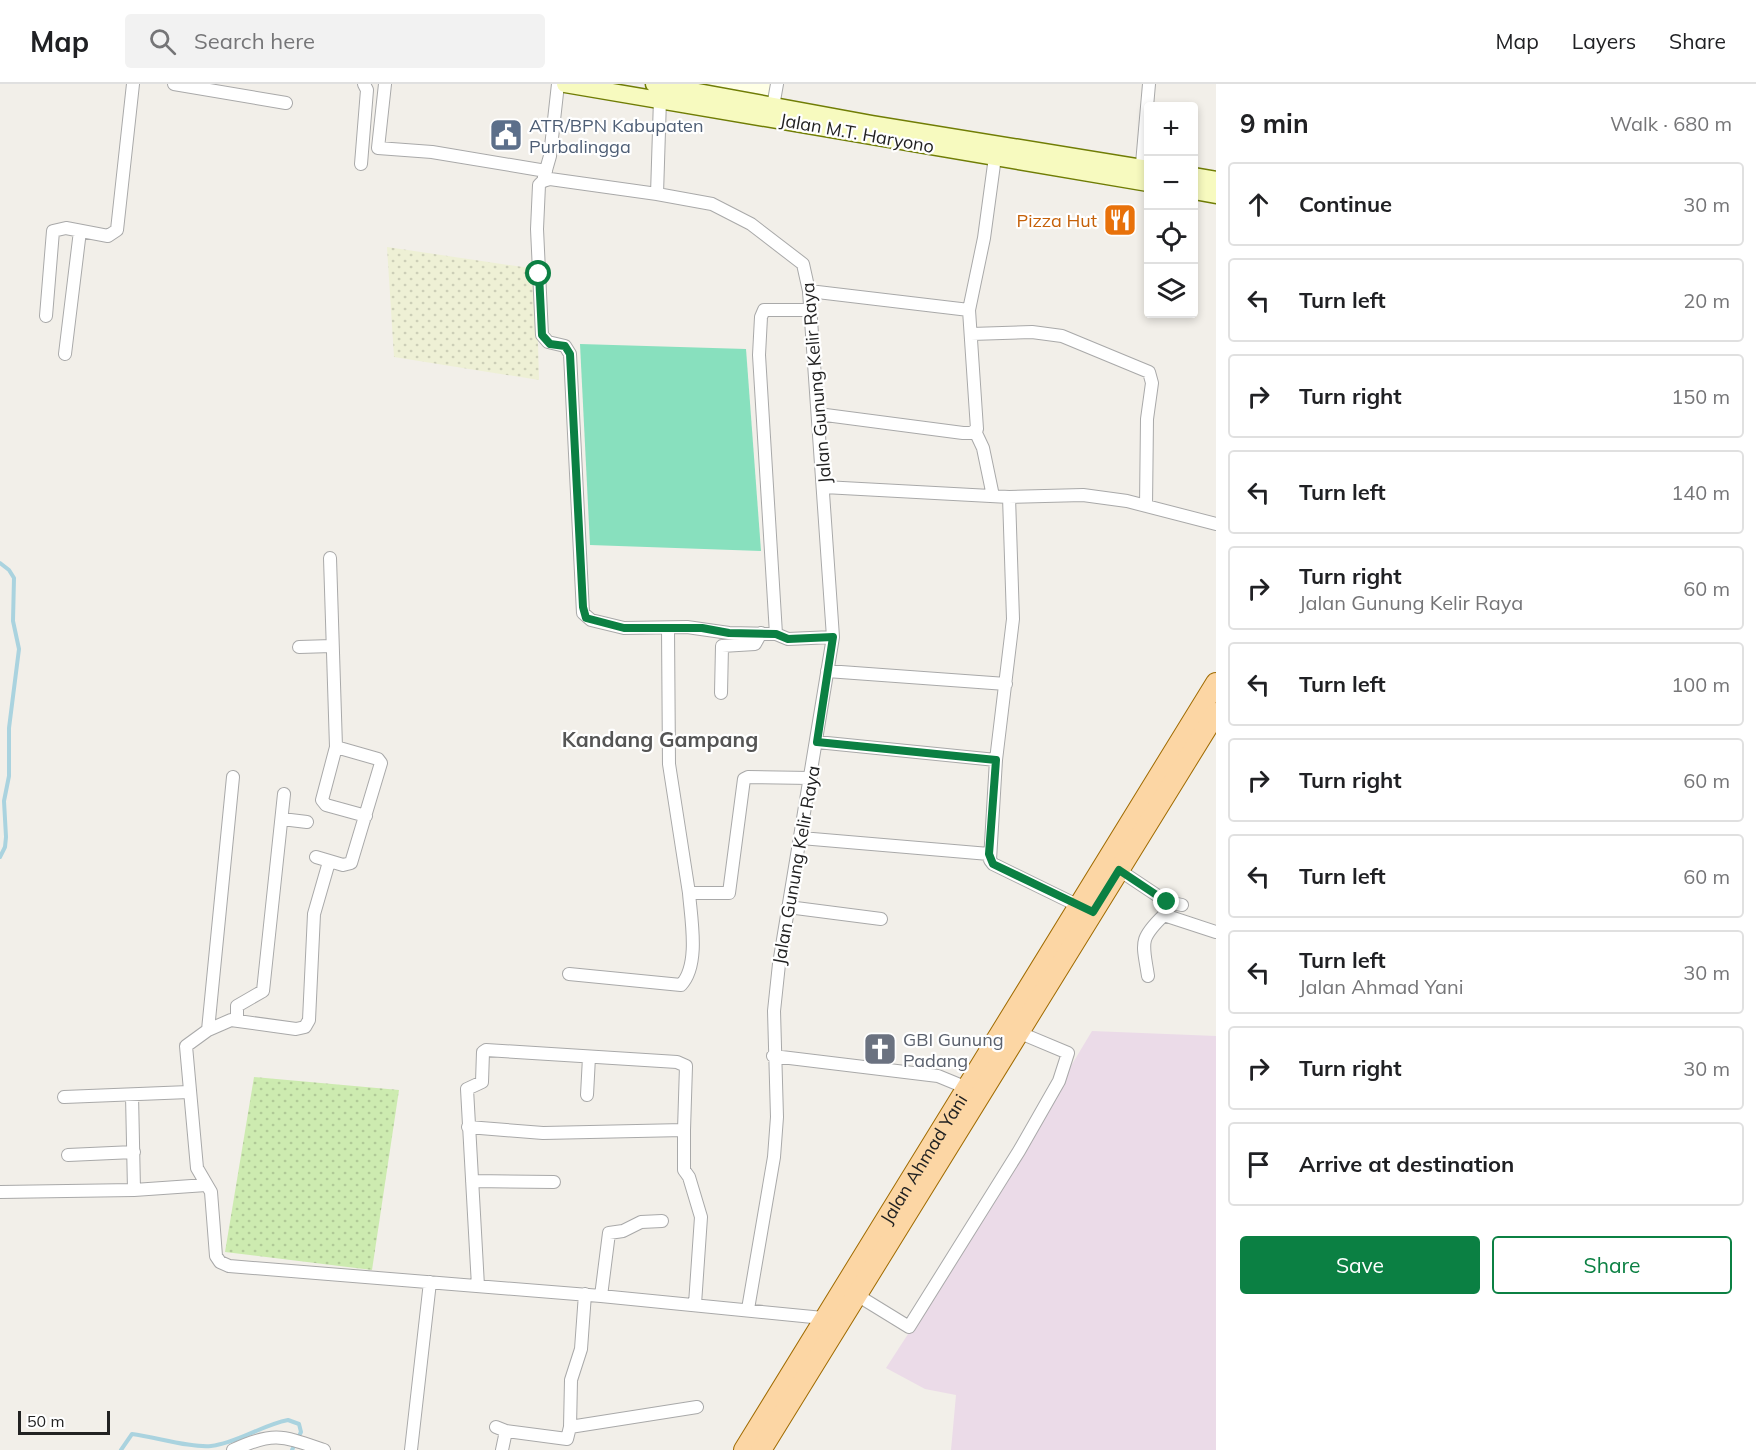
<!DOCTYPE html>
<html lang="en">
<head>
<meta charset="utf-8">
<style>
  body { margin:0; font-family:Mulish,sans-serif; background:#f2f2f2; color:#202124 }
  .controls { position:absolute; right:18px; top:18px; display:grid; overflow:hidden; border-radius:6px; box-shadow:0 3px 9px #0003 }
  .controls button { width:54px; height:54px; display:grid; place-items:center; padding:0; border:0; border-bottom:2px solid #e0e0e0; background:#fff; color:#202124; font:30px sans-serif }
  .scale { position:absolute; left:18px; bottom:15px; width:92px; box-sizing:border-box; padding-left:6px; border:3px solid #222; border-top:0; font-size:16px; line-height:21px; white-space:nowrap; color:#222; -webkit-text-stroke:4px #fff; paint-order:stroke }
  .stop { position:absolute; width:18px; height:18px; margin:-14px; border:4px solid #0b8043; border-radius:50%; background:#fff }
  .stop.end { background:#0b8043; border-color:#fff; box-shadow:0 2px 6px #0008 }
  .list { margin:0; padding:0; list-style:none }
  h2 { display:flex; justify-content:space-between; align-items:center; height:78px; margin:0; padding:0 24px; font-size:26px }
  h2 small { font-size:20px; font-weight:400; color:#757577 }
  .list li { display:grid; grid-template-columns:39px 1fr auto; gap:18px; align-items:center; box-sizing:border-box; height:84px; margin:0 12px 12px; padding:0 12px; border:2px solid #e0e0e0; border-radius:6px }
  .list b { display:block; font-size:22px; white-space:nowrap }
  .list p { margin:0; font-size:20px; white-space:nowrap; color:#757577 }
  .list em { font-size:20px; font-style:normal; color:#757577 }
  .actions { display:flex; gap:12px; padding:18px 24px }
  .actions a { flex:1; padding:14px 0; border:2px solid #0b8043; border-radius:6px; text-align:center; font-size:21px; color:#0b8043 }
  .actions .main { background:#0b8043; color:#fff }
  .icon { flex:none; width:33px; height:33px; fill:none; stroke:currentColor; stroke-width:2; stroke-linecap:round; stroke-linejoin:round }
  .map { position:relative; flex:none; width:1216px; height:1366px; overflow:hidden }
  header { display:flex; align-items:center; gap:36px; box-sizing:border-box; height:84px; padding:0 30px; background:#fff; border-bottom:2px solid #e0e0e0 }
  header strong { font-size:28px }
  nav { display:flex; gap:33px; margin-inline-start:auto; font-size:21px }
  .search { width:420px; height:54px; background:#f2f2f2; display:flex; align-items:center; gap:15px; box-sizing:border-box; padding:0 21px; border-radius:6px; color:#757577; font-size:22px }
  main { display:flex }
  aside { flex:1; background:#fff }
  .map>svg:first-child { display:block }
</style>
</head>
<body>
<header>
<strong>Map</strong>
<div class="search"><svg class="icon" aria-label="search" viewBox="0 0 24 24"><circle cx="10" cy="10" r="6"/><path d="M15 15l6 6"/></svg>Search here</div>
<nav><a>Map</a><a>Layers</a><a>Share</a></nav>
</header>
<main>
<div class="map">
<svg width="1216" height="1366" viewBox="0 0 1216 1366">
  <defs>
    <pattern id="farmland-dots" width="8" height="8" patternUnits="userSpaceOnUse" patternTransform="scale(1.5)"><rect width="8" height="8" fill="#eef0d5"/><path d="M2 2h.1M6 6h.1" fill="none" stroke="#ccceb7" stroke-width="1.8" stroke-linecap="round"/></pattern>
    <pattern id="grass-dots" width="8" height="8" patternUnits="userSpaceOnUse" patternTransform="scale(1.5)"><rect width="8" height="8" fill="#cdebb0"/><path d="M2 2h.1M6 6h.1" fill="none" stroke="#b0c997" stroke-width="1.8" stroke-linecap="round"/></pattern>
  </defs>
  <rect width="100%" height="100%" fill="#f2efe9"/>
  <path fill="#ebdbe8" d="M1092,947L1216,952V1366H951L956,1311L925,1305L886,1284L934,1210Z"/>
  <path fill="#ffffe5" d="M706,0H774L772,12Z"/>
  <path fill="url(#farmland-dots)" d="M387,163L536,185L539,296L394,273Z"/>
  <path fill="url(#grass-dots)" d="M254,993L399,1006L372,1186L225,1168Z"/>
  <path fill="#88e0be" d="M580,260L746,265L761,467L590,461Z"/>
  <g fill="none" stroke-linecap="round" stroke-linejoin="round">
    <path stroke="#aad3df" stroke-width="4" d="M0,479L9,486L14,494L13,537L19,565L9,644V692L4,717L6,753L5,763L0,773
      M121,1366L132,1350C156,1353 190,1364 211,1362C237,1359 262,1341 288,1336L299,1340L301,1348L292,1366"/>
    <g stroke="#a9a9a9" stroke-width="14">
      <path id="street" d="M174,0L286,19
        M385,0L378,64L432,68L546,87
        M660,15L657,110L550,95L543,97L539,101L537,145L542,251L548,258L565,262L570,270L583,529L591,536L624,544L687,543L729,549L776,550
        M772,28L777,0
        M361,80L367,6L364,0
        M1141,91L1149,0
        M544,93L550,72L558,0
        M657,110L712,120L751,140L803,180L809,207L833,553L779,880L774,927L777,1033L774,1073L748,1225
        M809,207L969,226
        M810,226H764L761,233L759,271L776,550L788,555L833,553
        M46,232L53,147L66,144L108,152L117,146L133,0
        M971,250L1032,248L1062,252L1149,288L1152,299L1147,335L1146,422
        M65,270L80,147
        M818,330L963,349H971L977,345L969,226L984,154L995,73
        M975,347L983,364L993,412
        M824,403L1009,413L1083,411L1127,417L1216,440
        M1009,413L1013,535L996,676L990,776L993,780L1083,824
        M668,544L669,680L689,809H729L744,695L748,693L811,694
        M299,563L332,562
        M827,587L1006,600
        M721,609L722,562L755,560L761,549
        M817,658L996,676
        M336,663L322,716L326,721L366,732
        M282,735L307,738
        M801,754L989,770
        M316,773L343,781L351,779L381,679L378,675L336,663L330,474
        M329,778L314,830L309,936L305,943L296,945L231,936L208,946L186,962L197,1084L211,1108L216,1172L220,1178L229,1182L601,1212L823,1234
        M1119,786L1167,818L1182,821
        M788,823L881,835
        M1166,825L1164,831L1216,848
        M569,890L681,901C700,881 691,835 689,809
        M1148,892C1143,859 1138,856 1164,831
        M237,937V922L263,907L284,710
        M208,946L233,693
        M773,972L938,992L972,1006
        M132,1011L134,1106
        M587,1011L589,973
        M64,1013L189,1008
        M468,1043L543,1049L684,1046L686,982L677,978L486,966L483,968L482,998L467,1005L478,1202
        M684,1046V1086L689,1093L701,1133L695,1220
        M68,1071L134,1068
        M472,1097L554,1098
        M0,1108L134,1106L206,1101
        M852,1208L909,1243L1019,1067L1059,997L1068,969L1013,946
        M585,1210L581,1265L571,1296L570,1343L697,1323
        M601,1212L609,1149L623,1147L641,1138L662,1137
        M496,1343L506,1347L567,1355L570,1343
        M233,1366C274,1347 283,1352 324,1366
        M411,1366L430,1198
        M502,1366L506,1347"/>
    </g>
    <g stroke="#707d05" stroke-width="19">
      <path id="secondary" d="M565,0L1148,99
        M654,0L872,40L1148,85
        M1194,92L1216,96
        M1194,107L1216,111"/>
    </g>
    <g stroke="#a06b00" stroke-width="22">
      <g id="primary">
        <path id="s1" d="M744,1366L1216,599"/>
        <path d="M761,1366L1216,629"/>
      </g>
    </g>
    <use href="#street" stroke="#fff" stroke-width="12"/>
    <use href="#secondary" stroke="#f7fabf" stroke-width="16"/>
    <use href="#primary" stroke="#fcd6a4" stroke-width="20"/>
  </g>
  <g fill="none" stroke-linecap="round" stroke-linejoin="round">
    <path stroke="#0b8043" stroke-width="8" d="M539,190L542,251L550,260L565,262L570,270L583,523L586,534L624,544H702L729,549L776,550L788,555L833,553L817,658L996,676L989,770L993,780L1093,828L1119,786L1167,818"/>
  </g>
  <defs>
    <g id="civic-square" transform="scale(1.725)"><rect x="-9" y="-9" width="18" height="18" rx="4" fill="#5c6f8a" stroke="#fff"/><path d="M-.6-6.5H3V-4.5H.6V-3L4-1V1h2V6H-6V1h2V-1L-.6-3ZM-1.2 2.5V6h2.4V2.5Z" fill="#fff"/></g>
    <g id="restaurant-square" transform="scale(1.725)"><rect x="-9" y="-9" width="18" height="18" rx="4" fill="#e8710a" stroke="#fff"/><path d="M-5-6h1v4h1v-4h1v4h1v-4h1v5L-1.5 .5V6h-2V.5L-5-1ZM5-6V6H3V1.5H1.5Q1.5-4 5-6Z" fill="#fff"/></g>
    <g id="church-square" transform="scale(1.725)"><rect x="-9" y="-9" width="18" height="18" rx="4" fill="#6b7280" stroke="#fff"/><path d="M-1.2-6h2.4v3.5h3.3v2.4h-3.3V6h-2.4V-.1h-3.3v-2.4h3.3Z" fill="#fff"/></g>
  </defs>
  <g fill-rule="evenodd">
    <use href="#civic-square" x="506" y="51"/>
    <use href="#restaurant-square" x="1120" y="136"/>
    <use href="#church-square" x="880" y="965"/>
  </g>
  <g text-anchor="middle" dominant-baseline="central" stroke-width="4.5" stroke-linejoin="round" paint-order="stroke">
    <g font-size="18" fill="#4e5e75" stroke="#fff" text-anchor="start">
      <text x="529" y="41">ATR/BPN Kabupaten<tspan x="529" dy="21">Purbalingga</tspan></text>
    </g>
    <g font-size="18" fill="#222" stroke="#fff">
      <text transform="translate(857 49) rotate(10)">Jalan M.T. Haryono</text>
      <text transform="translate(816 299) rotate(-95)">Jalan Gunung Kelir Raya</text>
      <text transform="translate(796 781) rotate(-80)">Jalan Gunung Kelir Raya</text>
      <text stroke="none"><textPath href="#s1" startOffset="342">Jalan Ahmad Yani</textPath></text>
    </g>
    <g font-size="18" fill="#c56008" stroke="#fff" text-anchor="end">
      <text x="1097" y="136">Pizza Hut</text>
    </g>
    <g font-size="18" fill="#5b616d" stroke="#fff" text-anchor="start">
      <text x="903" y="955">GBI Gunung<tspan x="903" dy="21">Padang</tspan></text>
    </g>
    <g font-size="21" font-weight="bold" fill="#555" stroke="#fff">
      <text x="660" y="655">Kandang Gampang</text>
    </g>
  </g>
</svg>
<div class="controls">
<button>+</button>
<button>−</button>
<button><svg class="icon" aria-label="locate" viewBox="0 0 24 24"><circle cx="12" cy="12" r="6"/><path d="M12 2v4M12 18v4M2 12h4M18 12h4"/></svg></button>
<button><svg class="icon" aria-label="layers" viewBox="0 0 24 24"><path d="M12 4l9 5-9 5-9-5zM3 14l9 5 9-5"/></svg></button>
</div>
<div class="scale">50 m</div>
<div class="stop" style="left:539px;top:190px"></div>
<div class="stop end" style="left:1167px;top:818px"></div>
</div>
<aside>
<h2>9 min<small>Walk · 680 m</small></h2>
<ul class="list">
<li><svg class="icon" aria-label="ahead" viewBox="0 0 24 24"><path d="M12 20V5M6 11l6-6 6 6"/></svg><div><b>Continue</b></div><em>30 m</em></li>
<li><svg class="icon" aria-label="left" viewBox="0 0 24 24"><path d="M17 20v-9H6M10 6l-5 5 5 5"/></svg><div><b>Turn left</b></div><em>20 m</em></li>
<li><svg class="icon" aria-label="right" viewBox="0 0 24 24"><path d="M7 20v-9h11M14 6l5 5-5 5"/></svg><div><b>Turn right</b></div><em>150 m</em></li>
<li><svg class="icon" aria-label="left" viewBox="0 0 24 24"><path d="M17 20v-9H6M10 6l-5 5 5 5"/></svg><div><b>Turn left</b></div><em>140 m</em></li>
<li><svg class="icon" aria-label="right" viewBox="0 0 24 24"><path d="M7 20v-9h11M14 6l5 5-5 5"/></svg><div><b>Turn right</b><p>Jalan Gunung Kelir Raya</p></div><em>60 m</em></li>
<li><svg class="icon" aria-label="left" viewBox="0 0 24 24"><path d="M17 20v-9H6M10 6l-5 5 5 5"/></svg><div><b>Turn left</b></div><em>100 m</em></li>
<li><svg class="icon" aria-label="right" viewBox="0 0 24 24"><path d="M7 20v-9h11M14 6l5 5-5 5"/></svg><div><b>Turn right</b></div><em>60 m</em></li>
<li><svg class="icon" aria-label="left" viewBox="0 0 24 24"><path d="M17 20v-9H6M10 6l-5 5 5 5"/></svg><div><b>Turn left</b></div><em>60 m</em></li>
<li><svg class="icon" aria-label="left" viewBox="0 0 24 24"><path d="M17 20v-9H6M10 6l-5 5 5 5"/></svg><div><b>Turn left</b><p>Jalan Ahmad Yani</p></div><em>30 m</em></li>
<li><svg class="icon" aria-label="right" viewBox="0 0 24 24"><path d="M7 20v-9h11M14 6l5 5-5 5"/></svg><div><b>Turn right</b></div><em>30 m</em></li>
<li><svg class="icon" aria-label="arrive" viewBox="0 0 24 24"><path d="M6 21V4h12l-3 4 3 4H6"/></svg><div><b>Arrive at destination</b></div></li>
</ul>
<div class="actions"><a class="main">Save</a><a>Share</a></div>
</aside>
</main>
</body>
</html>
